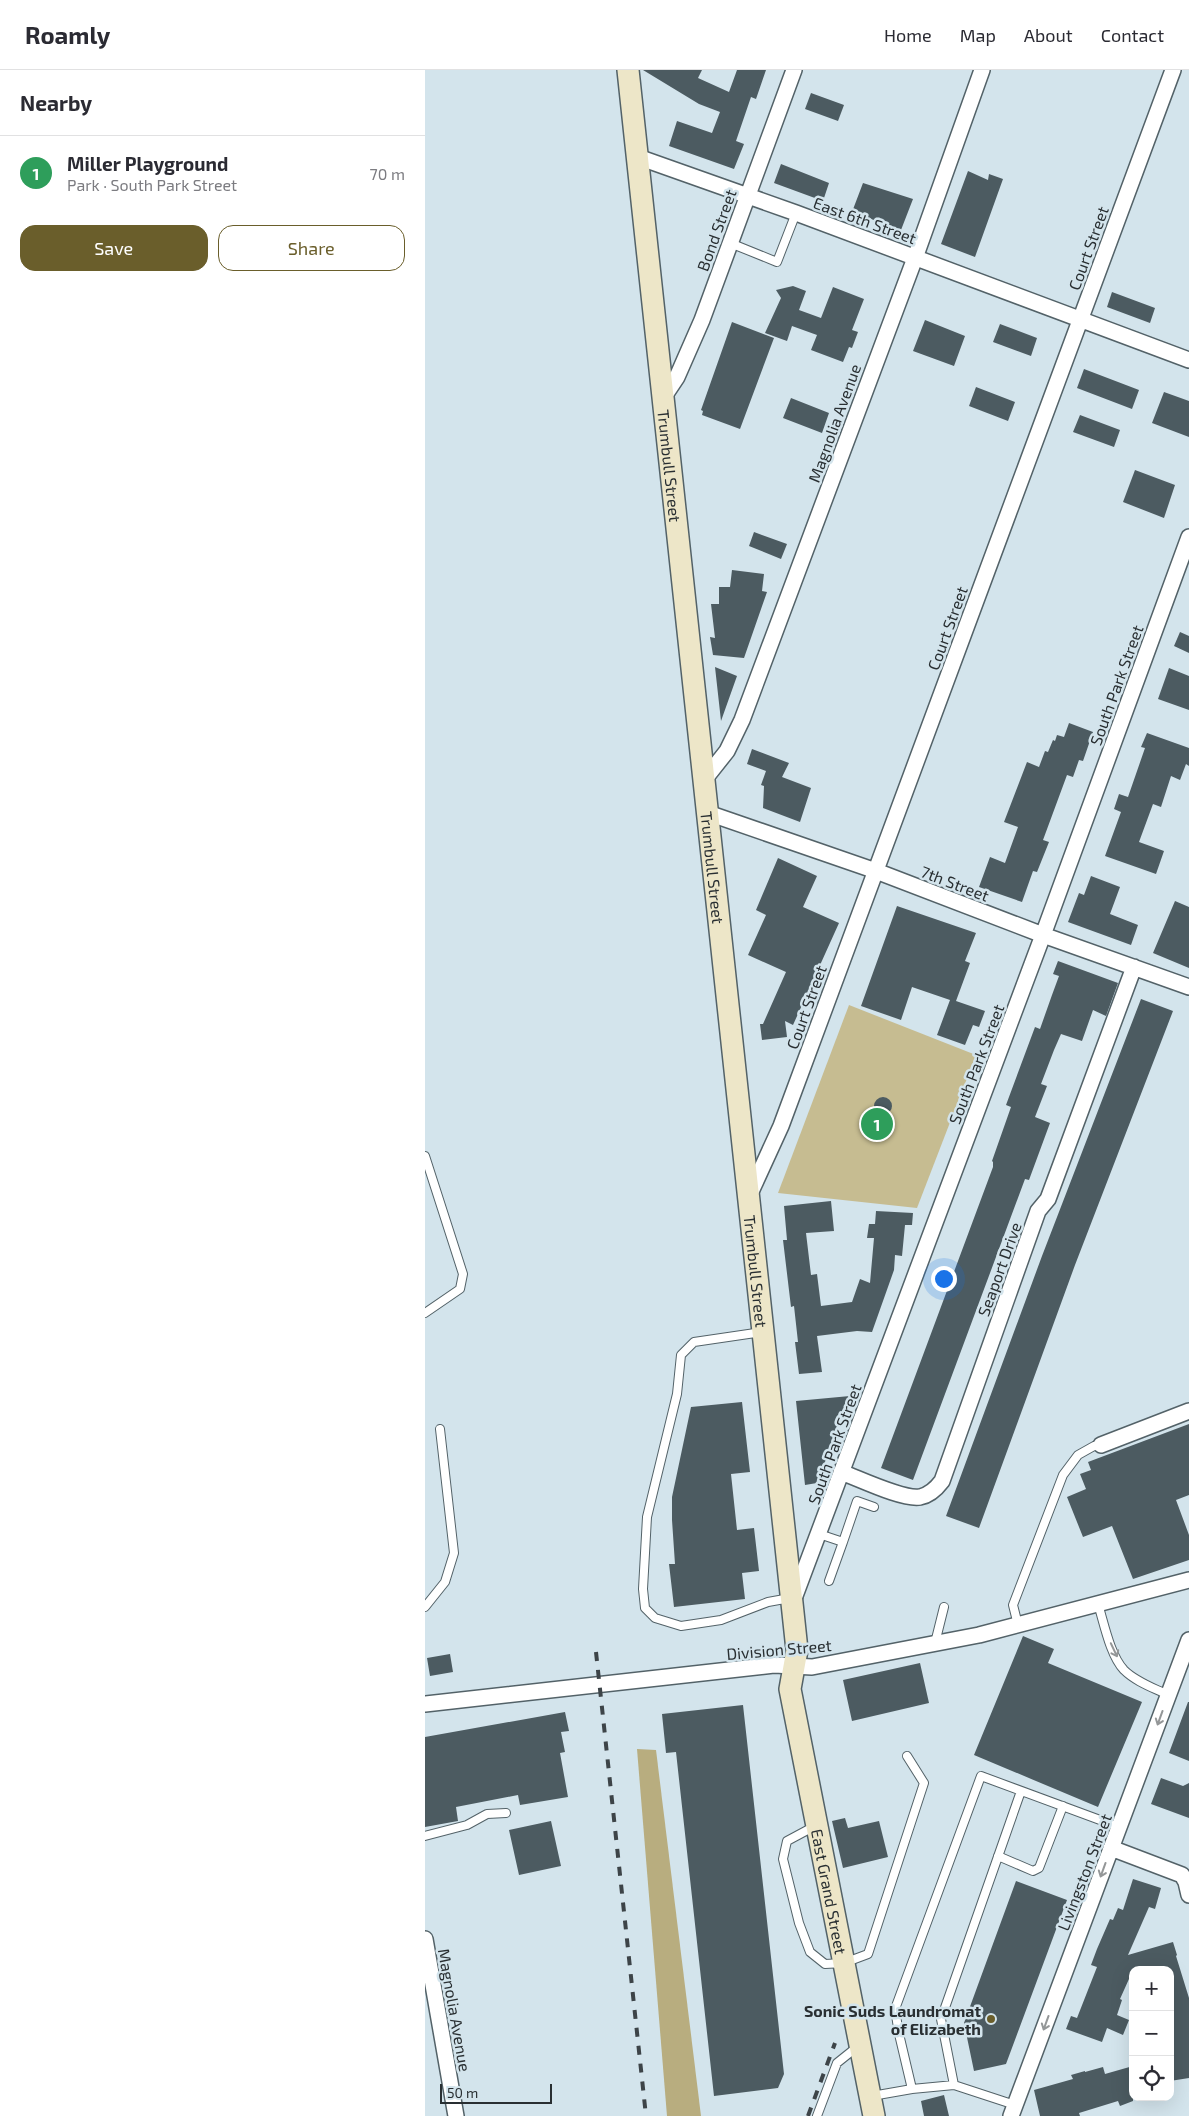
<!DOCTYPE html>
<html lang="en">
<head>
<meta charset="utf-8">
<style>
  body { margin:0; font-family:"Exo 2",sans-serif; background:#f2f2f3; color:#2b2b33 }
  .controls { position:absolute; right:15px; bottom:15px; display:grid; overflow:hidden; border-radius:10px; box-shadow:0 5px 20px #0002 }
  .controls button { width:45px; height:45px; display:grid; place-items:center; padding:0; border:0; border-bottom:1px solid #e1e1e2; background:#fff; color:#2b2b33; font:25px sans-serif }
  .scale { position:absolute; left:15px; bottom:12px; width:112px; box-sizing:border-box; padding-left:5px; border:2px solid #292f32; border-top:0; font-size:14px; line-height:18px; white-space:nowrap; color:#292f32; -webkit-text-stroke:4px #d3e4ec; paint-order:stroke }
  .you { position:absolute; left:518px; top:1208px; width:18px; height:18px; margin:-12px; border:4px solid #fff; border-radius:50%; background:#1a73e8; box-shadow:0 0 0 8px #1a73e833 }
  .badge { display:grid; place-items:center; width:32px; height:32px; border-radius:50%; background:#6a5e2b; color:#fff; font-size:16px; font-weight:700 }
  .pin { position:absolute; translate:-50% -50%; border:2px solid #fff; box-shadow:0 1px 5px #0006 }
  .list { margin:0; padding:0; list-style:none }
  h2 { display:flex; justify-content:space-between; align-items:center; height:65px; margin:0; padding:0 20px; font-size:21px }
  h2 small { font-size:16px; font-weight:400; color:#7c7c81 }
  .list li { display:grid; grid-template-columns:32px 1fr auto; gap:15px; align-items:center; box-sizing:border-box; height:75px; padding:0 20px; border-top:1px solid #e1e1e2 }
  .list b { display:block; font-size:19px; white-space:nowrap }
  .list p { margin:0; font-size:16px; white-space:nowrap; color:#7c7c81 }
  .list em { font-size:16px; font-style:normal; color:#7c7c81 }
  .actions { display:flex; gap:10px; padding:15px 20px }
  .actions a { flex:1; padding:11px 0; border:1px solid #6a5e2b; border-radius:15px; text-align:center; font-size:18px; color:#6a5e2b }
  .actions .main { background:#6a5e2b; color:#fff }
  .icon { flex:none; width:28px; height:28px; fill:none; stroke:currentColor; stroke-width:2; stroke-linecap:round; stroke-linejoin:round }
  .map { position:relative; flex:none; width:764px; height:2046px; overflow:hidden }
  header { display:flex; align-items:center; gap:30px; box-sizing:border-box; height:70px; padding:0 25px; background:#fff; border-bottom:1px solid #e1e1e2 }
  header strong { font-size:24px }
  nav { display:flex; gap:28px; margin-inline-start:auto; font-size:18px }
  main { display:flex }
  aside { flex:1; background:#fff }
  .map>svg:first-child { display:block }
</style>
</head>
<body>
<header>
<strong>Roamly</strong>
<nav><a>Home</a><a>Map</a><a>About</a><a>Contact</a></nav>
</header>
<main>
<aside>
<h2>Nearby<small></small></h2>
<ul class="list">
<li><span class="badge" style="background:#2e9e5b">1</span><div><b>Miller Playground</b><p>Park · South Park Street</p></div><em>70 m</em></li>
</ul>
<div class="actions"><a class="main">Save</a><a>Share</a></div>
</aside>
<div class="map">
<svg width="764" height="2046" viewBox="0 0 764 2046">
  <rect width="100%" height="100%" fill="#d3e4ec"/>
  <path fill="#c6bc91" d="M424,935L551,985L492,1138L353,1123Z"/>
  <path fill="#b8ad7f" d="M212,1679L231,1680L276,2046H242Z"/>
  <path fill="#4c5b61" d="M218,0H277L273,8L304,22L312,0H341L331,29L326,27L311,71L319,74L309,99L244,76L252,51L287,63L295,42L274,34Z
    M386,23L419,35L413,51L380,39Z
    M356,94L404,113L398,131L349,113Z
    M543,101L563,110L564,104L578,109L550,187L516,174Z
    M438,113L488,129L476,160L427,142Z
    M368,216L381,221L374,240L396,248L408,217L439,229L427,260L433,262L427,278L424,277L418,292L386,280L392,265L367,256L362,271L340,263L356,228L351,220Z
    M687,222L730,238L725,253L682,237Z
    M500,250L540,266L529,296L488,281Z
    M307,252L349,268L315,359L277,345L278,341L276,340Z
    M575,254L612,268L606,286L568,272Z
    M659,299L714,320L707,339L652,318Z
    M551,317L590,332L583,351L544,336Z
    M739,322L764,331V367L727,353Z
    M366,328L404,343L397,363L358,348Z
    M655,345L695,360L689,377L648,362Z
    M710,400L750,415L739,448L698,432Z
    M329,462L362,474L356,489L324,476Z
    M307,500L339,504L337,521L342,522L319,588L288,585L285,567L290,568L286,534H294V517H305Z
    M755,562L764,566V583L749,576Z
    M290,597L312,606L296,651Z
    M744,598L764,606V640L733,629Z
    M644,653L668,662L658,691L654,690L648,707L642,705L618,770L624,772L612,802L608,801L597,832L554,817L565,787L580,793L593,757L579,752L602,692L614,697L620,681L623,682L628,670L630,671L632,665L639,667Z
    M722,663L764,678V696L761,694L755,710L746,706L736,737L728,734L714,772L739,781L731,804L680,786L696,742L689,739L694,724L703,727L720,678L716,677Z
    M327,679L364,693L357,707L386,718L375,752L338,738L339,716L336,715L341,701L322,694Z
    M353,788L392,806L378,837L414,853L368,955L360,951L362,967L337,970L335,954H338L361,902L323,885L341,845L331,840Z
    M666,806L695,817L685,844L713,855L706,875L643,852L654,823L659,825Z
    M750,831L764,837V898L728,883Z
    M472,836L551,863L540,891L545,893L531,931L560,941L554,957L548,955L540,975L512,965L525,930L487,917L476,950L436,936Z
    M633,891L693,913L681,946L668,940L657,971L636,964L629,980L616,1014L622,1016L610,1047L625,1053L604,1110L600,1109L488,1410L456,1398L568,1097V1092L567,1091L586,1037L581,1035L610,957L615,959L627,925L634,906L628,904Z
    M716,929L748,941L650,1195L554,1458L521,1446L617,1186Z
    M449 1036a9 9 0 1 1 18 0a9 9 0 1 1-18 0Z
    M406,1131L409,1161L381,1163L386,1205L392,1204L396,1236L427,1232L435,1209L445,1213L449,1168H442L444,1154H450L451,1141L488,1143L487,1155H480L477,1186L470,1185L469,1200L447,1262L432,1261L392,1266L397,1302L374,1304L370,1272H373L369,1236L366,1237L358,1170H362L359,1136Z
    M425,1326L392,1413L380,1415L371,1331Z
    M317,1332L325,1402L306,1404L312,1460L329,1458L334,1501L317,1503L320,1529L249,1537L244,1494H250L247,1450V1427L266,1337Z
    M764,1354V1425L751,1430L764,1465V1490L708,1509L687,1456L658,1467L642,1427L661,1419L655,1404L666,1400L663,1392Z
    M598,1566L629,1579L623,1593L717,1632L673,1737L549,1685Z
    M25,1584L28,1602L5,1606L2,1588Z
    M495,1593L504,1633L427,1651L418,1610Z
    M763,1632H764V1691L744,1683Z
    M318,1635L359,2004L353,2018L289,2026L251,1682L241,1683L237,1644Z
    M140,1642L144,1661L136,1662L140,1682L135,1683L143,1727L95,1735L93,1725L31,1737L33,1751L0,1757V1667Z
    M736,1708L758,1716L764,1713V1748L726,1734Z
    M420,1748L423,1758L454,1751L463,1787L418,1798L407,1751Z
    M126,1751L136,1796L94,1805L84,1760Z
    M708,1809L736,1818L730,1839L724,1837L703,1885L748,1872L752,1885L751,1886L764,1928V2008L745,2011V1900H708L695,1929L697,1930L692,1945L704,1950L698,1965L682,1958L677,1972L641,1959L646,1946L652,1948L672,1897L666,1895L672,1879L685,1849L688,1850L693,1838L698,1840Z
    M591,1811L642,1830L581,1994L549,2001L539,1953Z
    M708,1996V2031L695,2036L693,2031L654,2043L655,2046H615L609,2020L648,2009L646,2005L660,2001V2002L678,1997L680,2004Z
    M519,2025L524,2046H499L496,2031Z"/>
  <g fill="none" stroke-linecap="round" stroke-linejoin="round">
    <g stroke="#536268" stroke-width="10">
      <path id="lane" d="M305,173L352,192L371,143
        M0,1086L38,1204L35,1219L0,1243
        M337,1262L269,1272L256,1285L252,1324L222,1447L218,1519L220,1538L230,1548L256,1556L296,1550L343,1532L365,1528
        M394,1464L418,1472L404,1511
        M418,1472L432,1431L449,1437
        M673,1534C679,1553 685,1585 699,1600C711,1612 729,1618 743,1625
        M0,1537L20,1512L29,1483L15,1359
        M593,1555L588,1535L638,1405L653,1385L669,1376L676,1375
        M510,1573L519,1537
        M390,1756L362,1771L358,1789L374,1853L385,1882L400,1894L419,1893L443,1884L499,1713L482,1686
        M0,1766L42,1755L62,1744L81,1743
        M573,1786L608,1801L614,1798L638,1736
        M529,2015L590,2035
        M487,2019L474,1964L470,1939L556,1706L694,1757
        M447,2026L487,2019L529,2015L516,1949L596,1721
        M392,2046L412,1993L432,1977"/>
    </g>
    <g stroke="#536268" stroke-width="18">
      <path id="street" d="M213,87L371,143L764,290
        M238,328L252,307L277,250L369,0
        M279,710L302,681L317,650L490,188L557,0
        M283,743L451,801L618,865L764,917
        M324,1126L356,1056L748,0
        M676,1375L764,1341
        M416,1402C435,1409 478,1430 495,1427C505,1425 511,1419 517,1411L613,1141L623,1129L709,897
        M368,1531L618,865L764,467
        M0,1634L349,1595L387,1597L554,1565L764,1510
        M686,1778L757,1805L761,1812L764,1825
        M0,1869L31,2046
        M586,2046L764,1570"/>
    </g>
    <g stroke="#536268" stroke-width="24">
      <g id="secondary">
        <path id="s1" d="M203,0L367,1533L372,1580L365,1619L449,2046"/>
      </g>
    </g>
    <use href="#lane" stroke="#fff" stroke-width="8"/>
    <use href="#street" stroke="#fff" stroke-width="15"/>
    <use href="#secondary" stroke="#ede6c8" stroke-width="21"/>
    <path stroke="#3d4448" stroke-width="4" stroke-dasharray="9 9" stroke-linecap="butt" d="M171,1582L221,2046
      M383,2046L410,1973"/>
  </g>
  <defs><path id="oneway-shaft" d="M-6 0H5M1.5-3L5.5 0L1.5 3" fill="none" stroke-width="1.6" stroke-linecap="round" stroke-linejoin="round" transform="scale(1.25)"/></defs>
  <g stroke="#949798">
    <use href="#oneway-shaft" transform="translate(689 1580) rotate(65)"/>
    <use href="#oneway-shaft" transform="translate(735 1648) rotate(110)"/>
    <use href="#oneway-shaft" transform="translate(678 1800) rotate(110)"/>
    <use href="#oneway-shaft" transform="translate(621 1953) rotate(110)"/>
  </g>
  <circle fill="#6a5e2b" stroke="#d3e4ec" stroke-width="2" cx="566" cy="1949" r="5"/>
  <g text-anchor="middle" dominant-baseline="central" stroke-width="5" stroke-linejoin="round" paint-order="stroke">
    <g font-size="16" fill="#292f32" stroke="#d3e4ec">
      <text transform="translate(440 150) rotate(20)">East 6th Street</text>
      <text transform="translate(291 160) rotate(-70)">Bond Street</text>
      <text transform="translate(663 178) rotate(-70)">Court Street</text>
      <text transform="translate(409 353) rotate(-70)">Magnolia Avenue</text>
      <text stroke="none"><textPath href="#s1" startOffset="398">Trumbull Street</textPath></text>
      <text transform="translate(522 558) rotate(-70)">Court Street</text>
      <text transform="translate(691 615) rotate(-70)">South Park Street</text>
      <text stroke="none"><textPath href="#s1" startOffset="802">Trumbull Street</textPath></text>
      <text transform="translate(530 813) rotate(21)">7th Street</text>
      <text transform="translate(381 937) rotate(-70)">Court Street</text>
      <text transform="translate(551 994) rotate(-69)">South Park Street</text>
      <text transform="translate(574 1199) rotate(-70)">Seaport Drive</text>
      <text stroke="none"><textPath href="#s1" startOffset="1208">Trumbull Street</textPath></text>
      <text transform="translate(409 1374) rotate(-70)">South Park Street</text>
      <text transform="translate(354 1579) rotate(-5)">Division Street</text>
      <text transform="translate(659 1802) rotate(-69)">Livingston Street</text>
      <text stroke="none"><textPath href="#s1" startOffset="1835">East Grand Street</textPath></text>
      <text transform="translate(30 1940) rotate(80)">Magnolia Avenue</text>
    </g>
    <g font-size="16" font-weight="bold" fill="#292f32" stroke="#d3e4ec" text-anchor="end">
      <text x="556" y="1940">Sonic Suds Laundromat<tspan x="556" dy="18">of Elizabeth</tspan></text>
    </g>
  </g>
</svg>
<div class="controls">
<button>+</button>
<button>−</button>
<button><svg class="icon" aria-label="locate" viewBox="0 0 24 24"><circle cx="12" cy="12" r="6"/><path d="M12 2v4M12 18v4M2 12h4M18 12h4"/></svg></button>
</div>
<div class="scale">50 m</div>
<div class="you"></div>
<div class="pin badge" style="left:452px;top:1054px;background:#2e9e5b">1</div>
</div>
</main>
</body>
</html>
